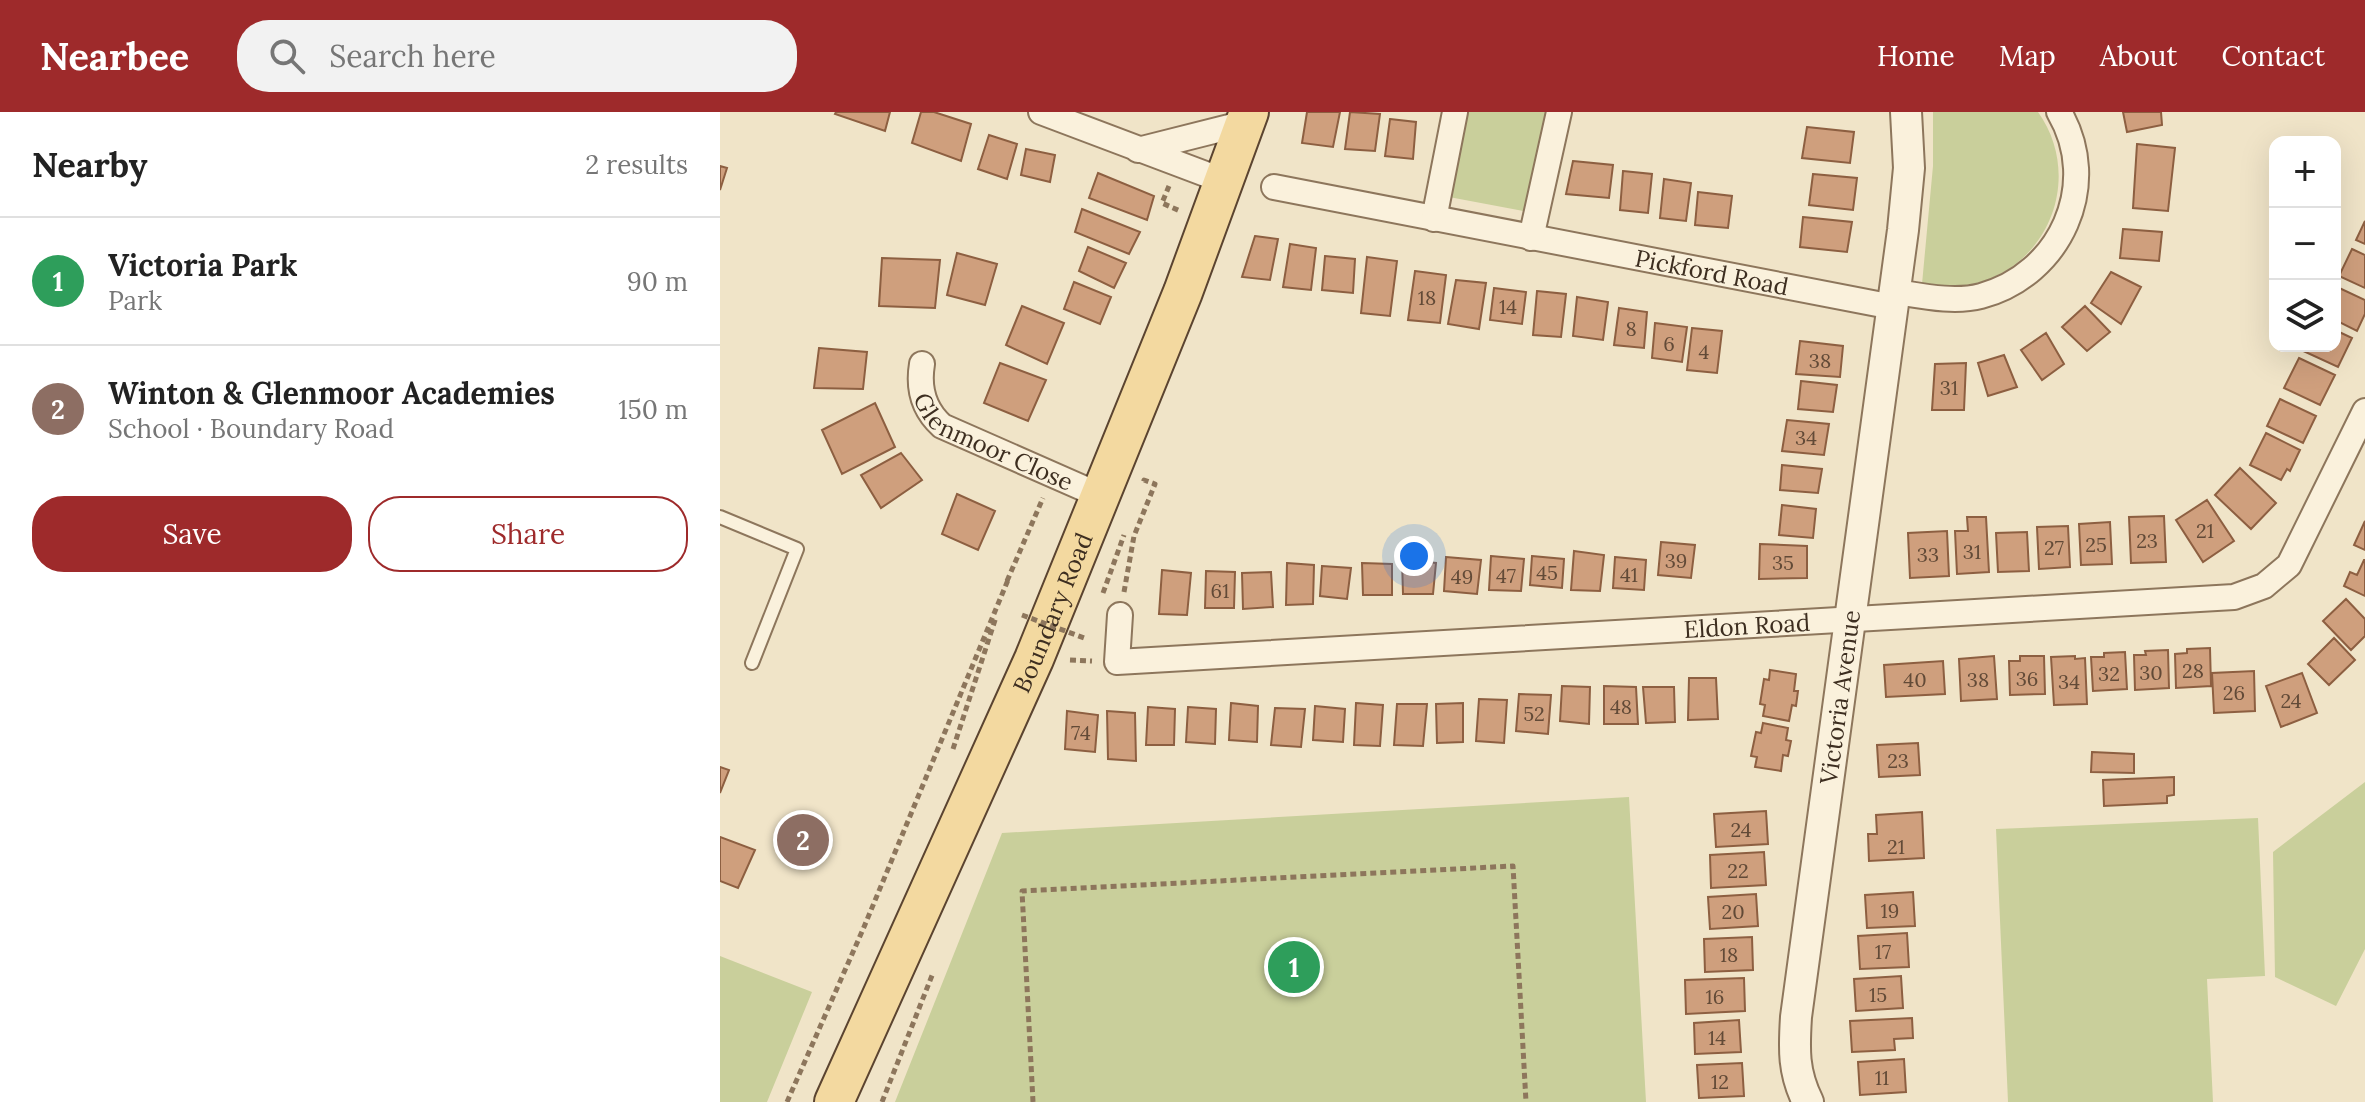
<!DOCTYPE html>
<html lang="en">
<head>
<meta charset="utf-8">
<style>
  body { margin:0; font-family:Lora,serif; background:#f2f2f2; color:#222 }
  .controls { position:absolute; right:24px; top:24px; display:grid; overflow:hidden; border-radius:16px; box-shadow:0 8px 32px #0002 }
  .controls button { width:72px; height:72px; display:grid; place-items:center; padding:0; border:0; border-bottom:2px solid #e0e0e0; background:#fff; color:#222; font:40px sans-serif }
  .you { position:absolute; left:694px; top:444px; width:28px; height:28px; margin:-20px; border:6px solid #fff; border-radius:50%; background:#1a73e8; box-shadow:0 0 0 12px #1a73e833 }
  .badge { display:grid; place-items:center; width:52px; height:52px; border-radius:50%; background:#9e2a2b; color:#fff; font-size:26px; font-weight:700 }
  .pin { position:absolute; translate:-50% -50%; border:4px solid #fff; box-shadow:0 2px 8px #0006 }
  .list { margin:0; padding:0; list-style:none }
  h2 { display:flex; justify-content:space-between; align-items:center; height:104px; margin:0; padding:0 32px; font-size:34px }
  h2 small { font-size:26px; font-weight:400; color:#767676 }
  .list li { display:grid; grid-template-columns:52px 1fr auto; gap:24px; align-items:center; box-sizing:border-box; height:128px; padding:0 32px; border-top:2px solid #e0e0e0 }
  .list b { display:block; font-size:30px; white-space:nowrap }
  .list p { margin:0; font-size:26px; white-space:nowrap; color:#767676 }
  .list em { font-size:26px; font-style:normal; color:#767676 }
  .actions { display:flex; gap:16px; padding:24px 32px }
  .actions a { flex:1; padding:18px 0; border:2px solid #9e2a2b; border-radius:32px; text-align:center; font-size:28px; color:#9e2a2b }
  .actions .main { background:#9e2a2b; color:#fff }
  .icon { flex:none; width:44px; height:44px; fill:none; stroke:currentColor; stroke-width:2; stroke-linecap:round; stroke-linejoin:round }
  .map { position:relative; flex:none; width:1645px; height:990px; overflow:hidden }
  header { display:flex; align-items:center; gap:48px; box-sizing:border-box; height:112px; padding:0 40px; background:#9e2a2b; color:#fff }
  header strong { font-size:38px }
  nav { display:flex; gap:44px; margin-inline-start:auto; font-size:28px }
  .search { width:560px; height:72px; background:#f2f2f2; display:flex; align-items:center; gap:20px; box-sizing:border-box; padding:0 28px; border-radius:32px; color:#767676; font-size:30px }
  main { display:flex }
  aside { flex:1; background:#fff }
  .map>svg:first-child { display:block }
</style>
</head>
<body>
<header>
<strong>Nearbee</strong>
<div class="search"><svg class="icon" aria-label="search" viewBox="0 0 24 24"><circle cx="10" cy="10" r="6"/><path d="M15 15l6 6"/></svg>Search here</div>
<nav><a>Home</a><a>Map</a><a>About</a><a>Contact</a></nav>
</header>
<main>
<aside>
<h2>Nearby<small>2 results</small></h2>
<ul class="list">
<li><span class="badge" style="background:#2e9e5b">1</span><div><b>Victoria Park</b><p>Park</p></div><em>90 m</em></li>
<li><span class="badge" style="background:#8d6e63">2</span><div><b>Winton &amp; Glenmoor Academies</b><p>School · Boundary Road</p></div><em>150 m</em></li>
</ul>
<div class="actions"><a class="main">Save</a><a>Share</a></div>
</aside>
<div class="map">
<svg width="1645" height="990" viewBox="0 0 1645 990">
  <rect width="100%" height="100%" fill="#f0e4c8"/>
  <path fill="#c9cf9b" d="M746,0H830L808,100L729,85Z
    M1213,0H1318C1361,60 1334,145 1264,169C1244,176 1222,174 1202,172L1213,54Z
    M1645,670V837L1616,894L1555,865L1553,740Z
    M909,685L926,990H175L282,721Z
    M1538,706L1545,864L1487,867L1493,990H1288L1276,717Z
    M0,844L92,880L47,990H0Z"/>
  <path fill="#cf9f7d" stroke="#8d5f41" stroke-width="2" d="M116,0H170L165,19L115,2Z
    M201,0H214L251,12L241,49L192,31Z
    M587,0H620L613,35L582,31Z
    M630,0L660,2L655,39L625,37Z
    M1403,0H1441L1442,13L1407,20Z
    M670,7L696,10L693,47L665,44Z
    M1087,15L1134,20L1130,51L1082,46Z
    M269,23L297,32L287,67L258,57Z
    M1417,32L1455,36L1448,99L1413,96Z
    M306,37L335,43L330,70L301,63Z
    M853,49L893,53L889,86L846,82Z
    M0,54L7,56L0,78Z
    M903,59L932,62L928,101L900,98Z
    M378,61L434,84L427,108L369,86Z
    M1093,62L1137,66L1133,98L1089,93Z
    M944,67L971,71L966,109L940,106Z
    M978,80L1012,84L1008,116L975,113Z
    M362,97L420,120L409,142L355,120Z
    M1083,105L1132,110L1127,140L1080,135Z
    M1645,109V132L1636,128Z
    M1403,117L1442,120L1439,149L1400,146Z
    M535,124L558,127L550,168L522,165Z
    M570,132L596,136L591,178L563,175Z
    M368,135L406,151L394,176L359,159Z
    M1632,137L1645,143V176L1619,164Z
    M237,141L277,152L265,193L227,183Z
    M605,144L635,147L633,181L602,178Z
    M647,145L677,149L670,204L641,201Z
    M162,146L220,148L215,196L159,194Z
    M695,159L726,163L720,211L688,208Z
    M1391,160L1421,175L1401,212L1371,191Z
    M736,168L766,171L759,217L728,212Z
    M354,170L391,185L380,212L344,197Z
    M1615,174L1645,188V202L1637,219L1615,208Z
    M774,176L806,180L802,212L770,208Z
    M817,179L846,182L841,225L813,223Z
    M857,185L888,190L883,228L853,224Z
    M302,194L344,211L327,252L286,233Z
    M1365,194L1390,220L1367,239L1342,215Z
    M899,196L927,200L924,236L894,233Z
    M935,211L967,215L962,250L932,246Z
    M972,216L1002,219L997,261L967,258Z
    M1615,218L1632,226L1618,255L1579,237L1581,234H1615Z
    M1326,221L1344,252L1322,268L1301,238Z
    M1080,229L1123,234L1120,265L1076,262Z
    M99,236L147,240L143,277L94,276Z
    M1284,243L1297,275L1268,284L1258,251Z
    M1579,246L1615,263L1600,293L1564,276Z
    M280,251L326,268L308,309L264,291Z
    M1246,251L1244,298H1212L1215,252Z
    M1081,269L1117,273L1113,300L1078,297Z
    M1560,287L1596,304L1583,331L1547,314Z
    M155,291L175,335L122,362L102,318Z
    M1067,308L1109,312L1104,343L1062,339Z
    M1546,321L1580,338L1570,359L1567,357L1561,368L1530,353Z
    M181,341L202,368L161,396L141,363Z
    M1062,353L1102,357L1098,381L1060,378Z
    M1520,356L1556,391L1531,417L1495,383Z
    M237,382L275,399L258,438L222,422Z
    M1487,388L1514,429L1483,450L1456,408Z
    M1062,393L1096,397L1093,426L1059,423Z
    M1444,404L1446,450L1411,451L1409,405Z
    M1247,405H1266L1269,460L1237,462L1235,419H1248Z
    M1645,409V438L1634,433Z
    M1390,410L1392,452L1361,453L1359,412Z
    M1348,414L1350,455L1319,457L1317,415Z
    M1227,419L1229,464L1190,466L1188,421Z
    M1307,420L1309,459L1278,460L1276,421Z
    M941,430L975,433L971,466L938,463Z
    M1040,432L1087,434V466L1039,467Z
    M854,439L884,443L880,479L851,478Z
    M771,444L804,447L801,479L769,478Z
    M812,444L844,447L842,476L810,473Z
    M726,445L761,448L757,482L724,479Z
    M895,445L926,448L924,478L893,476Z
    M682,448L716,451L713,482H683Z
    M1644,448H1645V484L1624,474L1630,460L1637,463Z
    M567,451L594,453L593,492L566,493Z
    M642,451L672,452V483H643Z
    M602,454L631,456L627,487L600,484Z
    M442,458L471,461L467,503L439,502Z
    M486,459L515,460L514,496H485Z
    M551,460L553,495L523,497L522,461Z
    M1626,487L1645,507V524L1631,538L1603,509Z
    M1614,526L1635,548L1609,573L1588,552Z
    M1490,536L1491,574L1456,576L1455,542L1467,541V537Z
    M1448,538L1449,576L1415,578L1414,543H1426L1425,539Z
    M1405,540L1407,577L1373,579L1371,545H1384V541Z
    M1274,544L1277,587L1241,589L1239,547Z
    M1300,544H1324L1325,582L1290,583L1289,549H1300Z
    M1355,544V547L1365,546L1367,592L1334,593L1331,545Z
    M1223,549L1225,582L1166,585L1164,553Z
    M1050,558L1076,562L1074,579H1078L1076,594L1072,593L1069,609L1043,604L1045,593L1040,592L1044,567L1049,568Z
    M1534,559L1535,599L1494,601L1492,561Z
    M1582,561L1597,601L1561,615L1546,574Z
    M969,566H996L998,607L968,608Z
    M842,574L870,575L869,612L840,609Z
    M884,574L916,575L918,612H884Z
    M923,575H954L955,610L926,611Z
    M799,582L831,583L828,622L796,619Z
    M759,587L787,588L784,631L756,629Z
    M511,591L538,594L537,630L509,628Z
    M636,591L663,593L660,634L634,633Z
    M743,591V630L717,631L716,592Z
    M677,592H707L703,634L674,633Z
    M595,594L625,597L623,630L593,628Z
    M428,595L455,597L454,633H426Z
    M468,595L496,597L495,632L466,630Z
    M555,596L585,597L581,635L551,633Z
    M347,599L378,603L375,640L345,637Z
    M387,599L415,601L416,649L388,647Z
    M1043,611L1068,616L1066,628L1071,629L1068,644L1063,643L1061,659L1035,655L1037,645L1031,644L1036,620L1041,621Z
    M1198,631L1200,663L1159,665L1157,633Z
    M1372,640L1414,642V661L1371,660Z
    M0,655L9,658L0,681Z
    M1454,665V683L1447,684V691L1384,694L1383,668Z
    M1046,699L1048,732L996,735L994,702Z
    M1202,700L1204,746L1149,749L1148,722H1157L1156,703Z
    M0,725L35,738L18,776L0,769Z
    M1044,740L1046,773L991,776L990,743Z
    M1193,780L1195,814L1147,816L1145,783Z
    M1036,782L1038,814L990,817L988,785Z
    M1187,821L1189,855L1140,857L1138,824Z
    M1032,825L1033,858L985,860L984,827Z
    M1181,864L1183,896L1136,899L1134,867Z
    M1024,866L1025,899L966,902L965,868Z
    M1192,906L1193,926L1174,927L1175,938L1132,940L1130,909Z
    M1019,908L1021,940L975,942L974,911Z
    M1184,947L1186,980L1140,983L1138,950Z
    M1022,951L1024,984L979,986L977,953Z"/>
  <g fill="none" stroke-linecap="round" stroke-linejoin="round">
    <g stroke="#8d765c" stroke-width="16">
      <path id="service" d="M0,405L77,437L32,551"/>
    </g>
    <g stroke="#8d765c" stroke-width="28">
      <g id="minor">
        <path d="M321,0L504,69"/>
        <path d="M418,38L525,11"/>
        <path id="s1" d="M554,75L1173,195"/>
        <path d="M714,107L735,0"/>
        <path d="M811,126L839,0"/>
        <path d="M1176,180C1202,184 1234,191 1261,184C1340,163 1382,73 1339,0"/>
        <path id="s2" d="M202,252C198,276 203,297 222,314L381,384"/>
        <path id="s3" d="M400,503L397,550L1514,485L1544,474L1569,453L1645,299"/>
      </g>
    </g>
    <g stroke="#8d765c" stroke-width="34">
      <g id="tertiary">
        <path id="s4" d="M1088,990C1073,960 1074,937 1076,905L1183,118L1189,56L1186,0"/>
      </g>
    </g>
    <g stroke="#5b4430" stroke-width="42">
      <g id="primary">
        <path id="s5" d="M114,990L314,547L463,180L529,0"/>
      </g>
    </g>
    <path stroke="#8d765c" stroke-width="5" stroke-dasharray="6 4" stroke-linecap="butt" d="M449,74L442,91L460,99
      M287,469L323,386
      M404,480L414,424L435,372L424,368L423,372
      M383,481L404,423
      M350,548L372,549
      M233,637L276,505
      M67,990L144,815L288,468
      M162,990L213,861
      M313,990L302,779L793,754L806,990"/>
    <use href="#service" stroke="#faf1dc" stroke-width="12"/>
    <use href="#minor" stroke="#faf1dc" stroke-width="24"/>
    <use href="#tertiary" stroke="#faf1dc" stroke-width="30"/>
    <use href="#primary" stroke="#f3d9a0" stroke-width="38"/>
    <path stroke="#8d765c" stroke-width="5" stroke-dasharray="6 4" stroke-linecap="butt" d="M302,503L367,527"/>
  </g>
  <g text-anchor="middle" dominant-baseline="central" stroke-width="6" stroke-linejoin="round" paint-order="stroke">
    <g font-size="20" fill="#624a37">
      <text x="707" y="185">18</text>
      <text x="788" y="194">14</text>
      <text x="911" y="216">8</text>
      <text x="949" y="231">6</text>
      <text x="984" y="239">4</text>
      <text x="1100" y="248">38</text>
      <text x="1229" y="275">31</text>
      <text x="1086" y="325">34</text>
      <text x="1485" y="418">21</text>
      <text x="1427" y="428">23</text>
      <text x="1376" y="432">25</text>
      <text x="1334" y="435">27</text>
      <text x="1252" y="439">31</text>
      <text x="1208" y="442">33</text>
      <text x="956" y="448">39</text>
      <text x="1063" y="450">35</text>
      <text x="827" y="460">45</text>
      <text x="909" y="462">41</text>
      <text x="786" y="463">47</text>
      <text x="742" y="464">49</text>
      <text x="500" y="478">61</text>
      <text x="1473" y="558">28</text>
      <text x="1431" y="560">30</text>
      <text x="1389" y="561">32</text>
      <text x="1307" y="566">36</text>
      <text x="1195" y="567">40</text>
      <text x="1258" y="567">38</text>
      <text x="1349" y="569">34</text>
      <text x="1514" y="580">26</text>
      <text x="1571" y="588">24</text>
      <text x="901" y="594">48</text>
      <text x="814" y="601">52</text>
      <text x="361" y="620">74</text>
      <text x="1178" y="648">23</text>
      <text x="1021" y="717">24</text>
      <text x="1176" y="734">21</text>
      <text x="1018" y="758">22</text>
      <text x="1170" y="798">19</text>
      <text x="1013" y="799">20</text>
      <text x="1163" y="839">17</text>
      <text x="1009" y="842">18</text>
      <text x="1158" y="882">15</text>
      <text x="995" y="884">16</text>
      <text x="997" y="925">14</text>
      <text x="1162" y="965">11</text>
      <text x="1000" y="969">12</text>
    </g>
    <g font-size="24" fill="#3d2e20" stroke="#f7eed8">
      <text stroke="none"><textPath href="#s1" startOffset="446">Pickford Road</textPath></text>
      <text stroke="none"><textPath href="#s2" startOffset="120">Glenmoor Close</textPath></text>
      <text stroke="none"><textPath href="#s5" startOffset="536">Boundary Road</textPath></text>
      <text stroke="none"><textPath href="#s3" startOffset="678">Eldon Road</textPath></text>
      <text stroke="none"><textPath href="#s4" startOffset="410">Victoria Avenue</textPath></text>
    </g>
  </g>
</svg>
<div class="controls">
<button>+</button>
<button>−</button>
<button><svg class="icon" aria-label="layers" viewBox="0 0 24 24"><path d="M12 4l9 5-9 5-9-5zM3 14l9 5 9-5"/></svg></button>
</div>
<div class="you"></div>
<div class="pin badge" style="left:574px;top:855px;background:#2e9e5b">1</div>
<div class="pin badge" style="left:83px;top:728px;background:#8d6e63">2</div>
</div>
</main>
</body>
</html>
